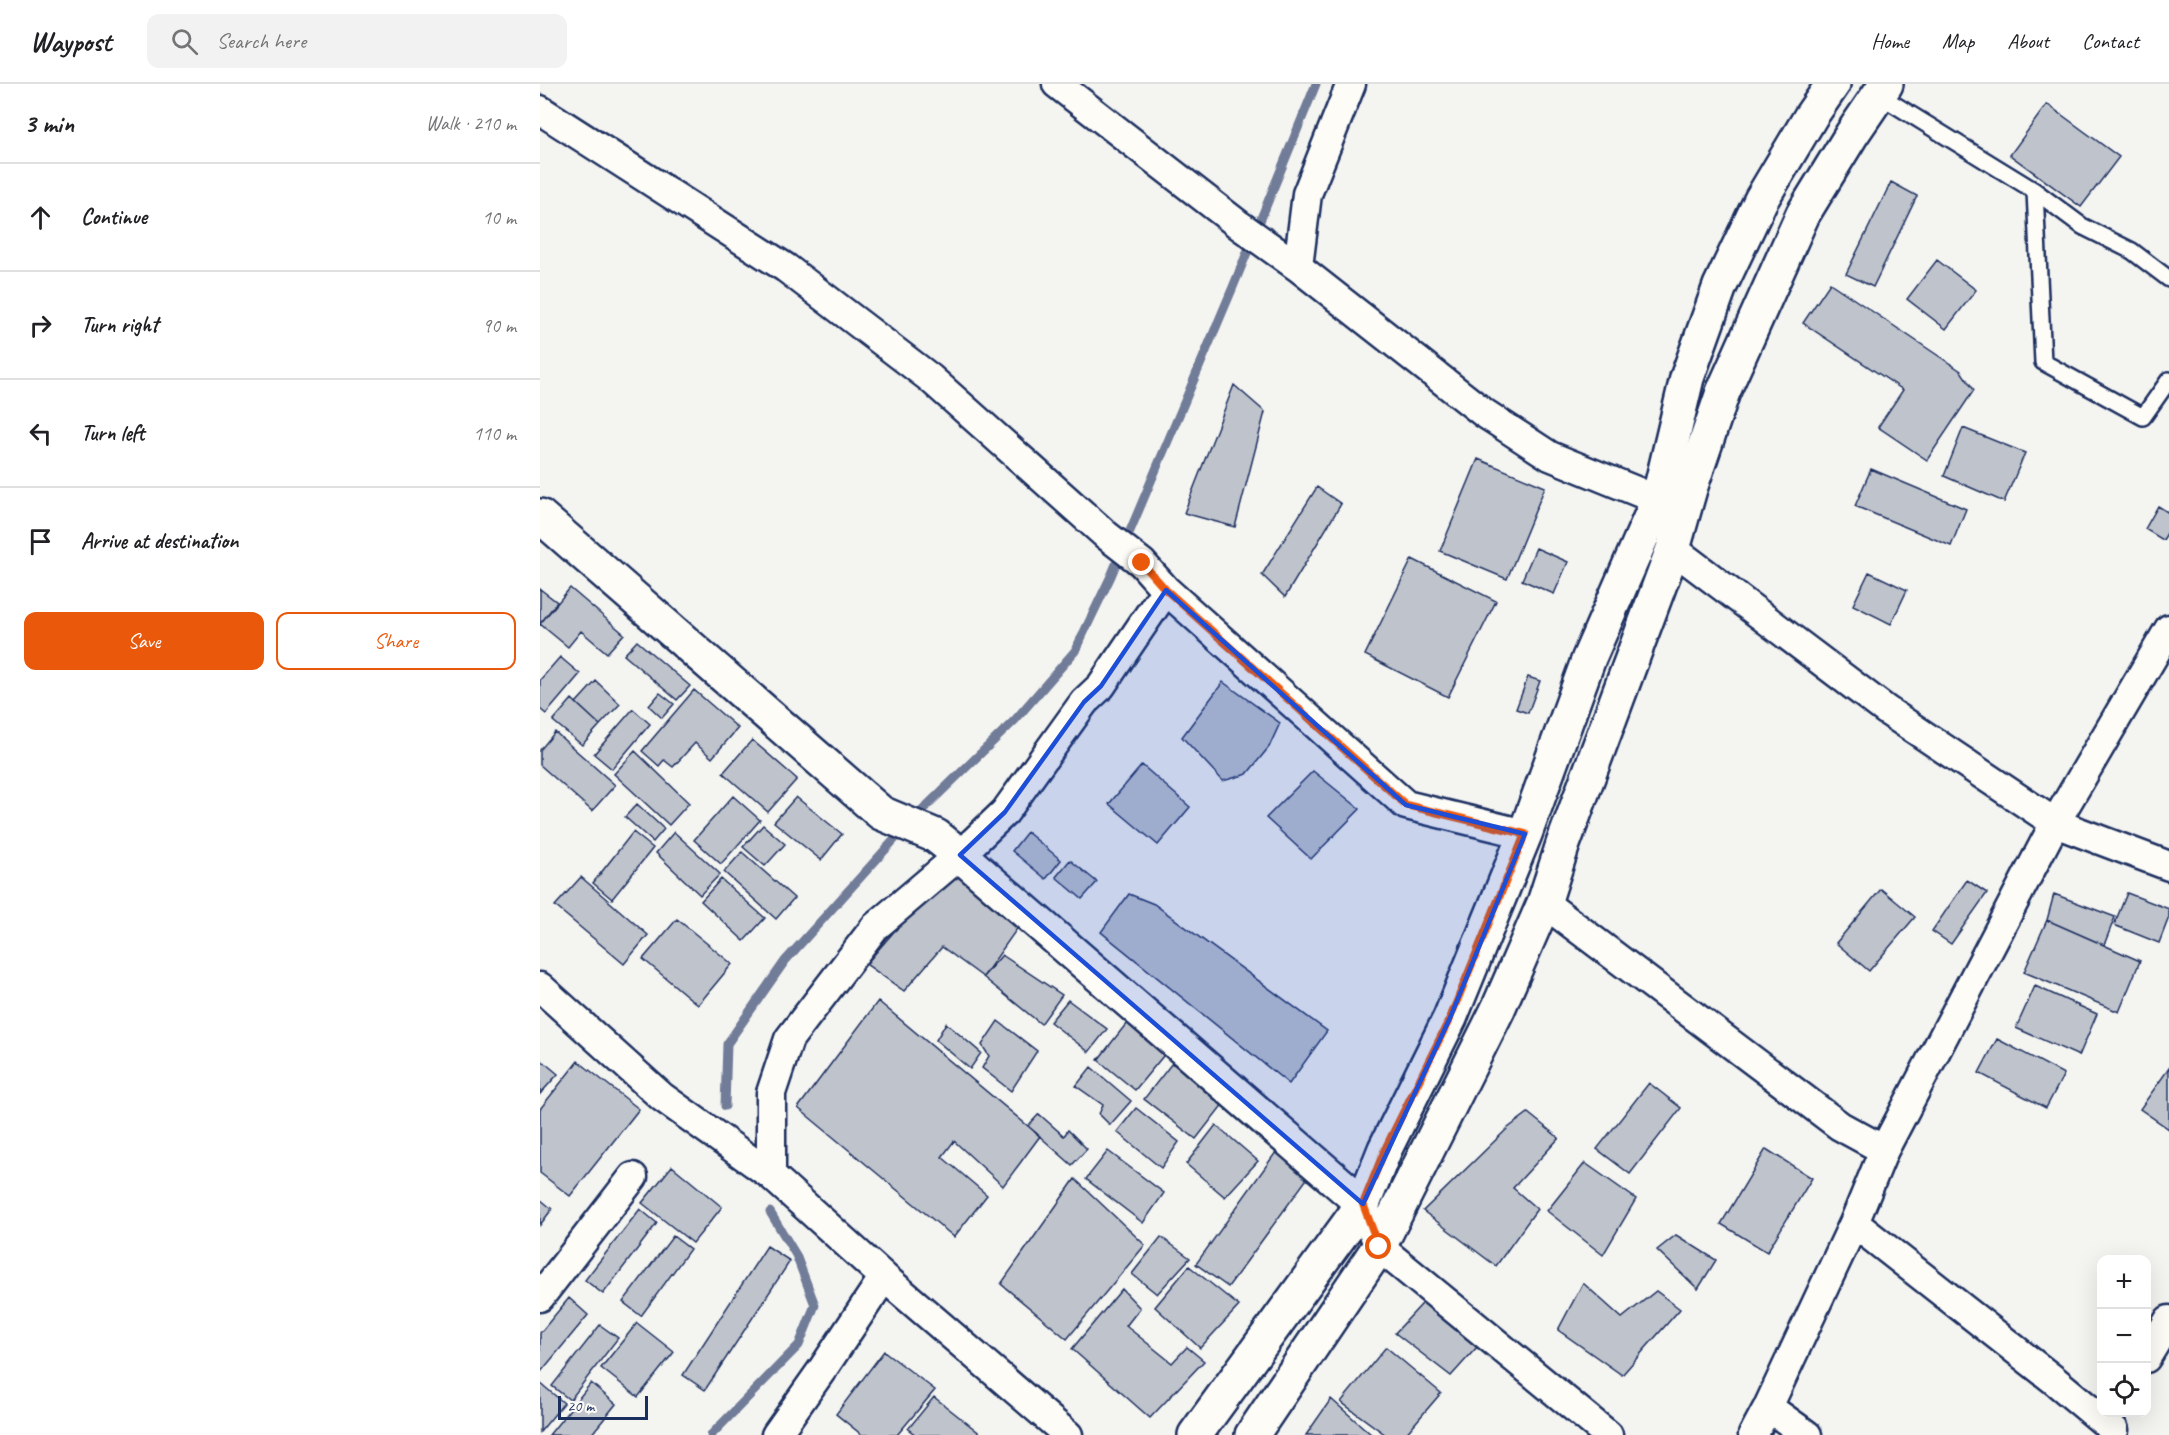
<!DOCTYPE html>
<html lang="en">
<head>
<meta charset="utf-8">
<style>
  body { margin:0; font-family:Caveat,sans-serif; background:#f2f2f2; color:#202124 }
  .controls { position:absolute; right:18px; bottom:18px; display:grid; overflow:hidden; border-radius:12px; box-shadow:0 6px 24px #0002 }
  .controls button { width:54px; height:54px; display:grid; place-items:center; padding:0; border:0; border-bottom:2px solid #e0e0e0; background:#fff; color:#202124; font:30px sans-serif }
  .scale { position:absolute; left:18px; bottom:15px; width:90px; box-sizing:border-box; padding-left:6px; border:3px solid #1b2f5e; border-top:0; font-size:16px; line-height:21px; white-space:nowrap; color:#1b2f5e; -webkit-text-stroke:4px #fdfcf7; paint-order:stroke }
  .stop { position:absolute; width:18px; height:18px; margin:-14px; border:4px solid #ea580c; border-radius:50%; background:#fff }
  .stop.end { background:#ea580c; border-color:#fff; box-shadow:0 2px 6px #0008 }
  .list { margin:0; padding:0; list-style:none }
  h2 { display:flex; justify-content:space-between; align-items:center; height:78px; margin:0; padding:0 24px; font-size:26px }
  h2 small { font-size:20px; font-weight:400; color:#757577 }
  .list li { display:grid; grid-template-columns:39px 1fr auto; gap:18px; align-items:center; box-sizing:border-box; height:108px; padding:0 24px; border-top:2px solid #e0e0e0 }
  .list b { display:block; font-size:22px; white-space:nowrap }
  .list em { font-size:20px; font-style:normal; color:#757577 }
  .actions { display:flex; gap:12px; padding:18px 24px }
  .actions a { flex:1; padding:14px 0; border:2px solid #ea580c; border-radius:12px; text-align:center; font-size:21px; color:#ea580c }
  .actions .main { background:#ea580c; color:#fff }
  .icon { flex:none; width:33px; height:33px; fill:none; stroke:currentColor; stroke-width:2; stroke-linecap:round; stroke-linejoin:round }
  .map { position:relative; flex:none; width:1629px; height:1351px; overflow:hidden }
  header { display:flex; align-items:center; gap:36px; box-sizing:border-box; height:84px; padding:0 30px; background:#fff; border-bottom:2px solid #e0e0e0 }
  header strong { font-size:28px }
  nav { display:flex; gap:33px; margin-inline-start:auto; font-size:21px }
  .search { width:420px; height:54px; background:#f2f2f2; display:flex; align-items:center; gap:15px; box-sizing:border-box; padding:0 21px; border-radius:12px; color:#757577; font-size:22px }
  main { display:flex }
  aside { flex:1; background:#fff }
  .map>svg:first-child { display:block }
</style>
</head>
<body>
<header>
<strong>Waypost</strong>
<div class="search"><svg class="icon" aria-label="search" viewBox="0 0 24 24"><circle cx="10" cy="10" r="6"/><path d="M15 15l6 6"/></svg>Search here</div>
<nav><a>Home</a><a>Map</a><a>About</a><a>Contact</a></nav>
</header>
<main>
<aside>
<h2>3 min<small>Walk · 210 m</small></h2>
<ul class="list">
<li><svg class="icon" aria-label="ahead" viewBox="0 0 24 24"><path d="M12 20V5M6 11l6-6 6 6"/></svg><div><b>Continue</b></div><em>10 m</em></li>
<li><svg class="icon" aria-label="right" viewBox="0 0 24 24"><path d="M7 20v-9h11M14 6l5 5-5 5"/></svg><div><b>Turn right</b></div><em>90 m</em></li>
<li><svg class="icon" aria-label="left" viewBox="0 0 24 24"><path d="M17 20v-9H6M10 6l-5 5 5 5"/></svg><div><b>Turn left</b></div><em>110 m</em></li>
<li><svg class="icon" aria-label="arrive" viewBox="0 0 24 24"><path d="M6 21V4h12l-3 4 3 4H6"/></svg><div><b>Arrive at destination</b></div></li>
</ul>
<div class="actions"><a class="main">Save</a><a>Share</a></div>
</aside>
<div class="map">
<svg width="1629" height="1351" viewBox="0 0 1629 1351">
  <rect width="100%" height="100%" fill="#f4f4f1"/>
  <filter id="ink" filterUnits="userSpaceOnUse"><feTurbulence type="fractalNoise" baseFrequency=".0167" numOctaves="2"/><feDisplacementMap in="SourceGraphic" scale="12" xChannelSelector="R" yChannelSelector="G"/><feConvolveMatrix kernelMatrix="1 2 1 2 8 2 1 2 1" color-interpolation-filters="sRGB"/></filter>
  <g filter="url(#ink)">
    <g fill="none" stroke-linecap="round" stroke-linejoin="round">
      <path stroke="#717c98" stroke-width="9" d="M372,736L475,636L535,567L571,492L693,203L776,0
        M185,1022L187,960L245,877L363,746
        M171,1351L259,1261L275,1221L256,1171L230,1128"/>
    </g>
    <path fill="#bfc3cc" stroke="#1b2f5e" stroke-width="1.5" d="M1507,20L1579,73L1541,123L1470,71Z
      M1351,98L1377,112L1333,203L1306,190Z
      M1397,176L1436,206L1406,245L1367,215Z
      M1290,199L1421,287L1434,306L1387,376L1338,343L1363,306L1263,239Z
      M694,301L725,328L695,443L644,429Z
      M1423,344L1485,369L1464,418L1404,392Z
      M938,375L1005,403L967,495L900,467Z
      M1331,385L1426,425L1411,462L1315,422Z
      M777,403L801,420L745,513L722,491Z
      M1618,422L1629,429V446L1623,456L1605,445Z
      M996,464L1028,478L1014,510L982,496Z
      M872,475L956,517L908,613L825,571Z
      M1329,488L1367,506L1351,540L1313,521Z
      M30,504L84,550L67,569L41,547L28,563L0,540Z
      M0,505L17,518L0,540Z
      M97,557L150,602L137,616L84,571Z
      M20,573L40,590L6,630L0,625V596Z
      M988,593L1000,597L988,629L976,625Z
      M56,597L80,620L60,641L36,619Z
      M683,598L740,639L729,663L707,690L683,697L642,653Z
      M154,606L198,644L172,674L155,659L133,683L124,676L119,682L102,667Z
      M120,609L134,620L122,634L109,622Z
      M32,615L60,641L42,661L13,637Z
      M93,625L110,640L72,685L54,670Z
      M15,648L75,701L52,727L0,681V666Z
      M212,656L257,695L228,728L183,689Z
      M95,667L149,719L129,741L74,690Z
      M602,681L650,723L618,761L569,720Z
      M773,687L820,725L771,775L726,734Z
      M193,712L220,736L181,780L154,756Z
      M256,713L302,750L281,776L234,738Z
      M97,720L124,745L113,758L85,733Z
      M223,741L245,760L225,782L203,763Z
      M93,748L113,764L72,815L53,799Z
      M134,748L180,790L160,811L116,769Z
      M487,748L521,776L506,795L472,767Z
      M202,768L254,814L236,835L184,788Z
      M420,771L488,829L443,893L402,863L364,907L326,880Z
      M530,776L557,798L542,815L516,793Z
      M41,793L108,851L84,880L15,822Z
      M181,795L225,834L204,857L161,817Z
      M1427,796L1447,809L1411,860L1392,847Z
      M1341,805L1375,833L1329,887L1296,859Z
      M1587,809L1629,825V833L1619,859L1574,841Z
      M589,810L614,820L787,947L749,1000L561,848Z
      M1514,810L1575,833L1564,861L1507,836Z
      M137,835L192,880L158,921L103,875Z
      M1507,836L1600,877L1579,928L1484,888Z
      M462,871L522,911L501,940L443,893Z
      M1495,902L1557,930L1539,972L1476,944Z
      M528,916L567,945L549,968L510,938Z
      M338,917L500,1052L463,1102L414,1057L402,1073L447,1111L414,1153L258,1024Z
      M590,935L628,966L595,1006L558,976Z
      M458,937L497,967L471,1007L442,984L449,972L442,961Z
      M406,939L441,969L430,985L396,956Z
      M1457,955L1524,990L1506,1024L1439,989Z
      M0,975L18,990L0,1010Z
      M38,977L99,1025L30,1112L0,1089V1025Z
      M632,979L684,1019L656,1055L604,1015Z
      M551,983L591,1017L570,1041L559,1030L563,1021L536,1002Z
      M1629,984V1045L1600,1025Z
      M1109,999L1141,1024L1090,1090L1057,1065Z
      M596,1024L639,1058L621,1084L577,1048Z
      M988,1029L1019,1054L973,1104L997,1125L956,1182L883,1127L968,1044Z
      M499,1030L524,1052L528,1046L547,1065L532,1081L488,1042Z
      M676,1041L718,1077L685,1113L646,1080Z
      M1226,1065L1272,1094L1227,1168L1181,1140Z
      M568,1067L624,1109L603,1139L546,1095Z
      M736,1068L769,1092L688,1203L656,1180Z
      M1045,1079L1096,1115L1063,1171L1007,1127Z
      M132,1082L182,1123L153,1159L102,1119Z
      M535,1095L605,1161L527,1255L461,1200Z
      M0,1115L12,1125L0,1141Z
      M100,1125L117,1139L63,1210L45,1196Z
      M1136,1151L1176,1176L1158,1205L1117,1166Z
      M133,1152L150,1165L101,1232L83,1218Z
      M621,1153L650,1174L617,1210L592,1190Z
      M227,1162L250,1177L165,1306L143,1291Z
      M649,1182L699,1222L660,1264L615,1223Z
      M1043,1199L1082,1234L1116,1207L1140,1225L1082,1291L1018,1246Z
      M582,1205L600,1224L586,1242L632,1279L647,1263L664,1277L610,1334L532,1265Z
      M894,1207L947,1252L911,1292L855,1249Z
      M29,1214L48,1231L0,1289V1249Z
      M97,1239L134,1268L98,1313L61,1284Z
      M60,1241L78,1254L30,1316L12,1302Z
      M846,1263L901,1309L865,1351H846L801,1318Z
      M344,1267L395,1306L357,1351H322L296,1330Z
      M0,1299L24,1319L0,1348Z
      M51,1299L76,1320L51,1351H9Z
      M394,1313L442,1351H376L368,1345Z
      M791,1315L832,1351H766Z"/>
    <g fill="none" stroke-linecap="round" stroke-linejoin="round">
      <g stroke="#1b2f5e" stroke-width="20">
        <path id="service" d="M1339,11L1495,107L1542,142L1592,167L1629,195
          M1495,107L1503,278L1603,333L1629,296"/>
      </g>
      <g stroke="#1b2f5e" stroke-width="33">
        <path id="minor" d="M517,0L699,141L758,183L944,329L1010,372L1118,416
          M0,26L246,184L390,294L566,451L602,479L626,506L866,721L985,750
          M758,183L767,110L811,0
          M1133,465L1346,626L1515,739L1629,782
          M1004,819L1300,1042L1344,1066
          M0,903L122,1013L231,1091L344,1193L528,1351
          M231,1091V1009L249,955L335,843L420,771L465,728L544,618L561,602L626,506
          M823,1120L839,1163L1068,1351
          M1314,1139L1514,1296L1574,1346
          M0,1213L93,1093
          M1606,1274L1629,1236
          M1228,1323L1267,1351
          M236,1351L284,1283L344,1193
          M1213,1351L1228,1323L1314,1139L1344,1066L1515,739L1629,545"/>
      </g>
      <g stroke="#1b2f5e" stroke-width="38">
        <path id="secondary" d="M0,432L341,729L396,752L420,771L823,1120
          M655,1351L823,1120L845,1065L910,934L985,750L1049,574L1118,416L1147,294L1180,202L1221,116L1271,32L1293,0"/>
      </g>
      <g stroke="#1b2f5e" stroke-width="38">
        <path id="primary" d="M712,1351L839,1163L958,925L1004,819L1023,760L1133,465L1150,405L1183,308L1263,130L1312,50L1346,0"/>
      </g>
      <use href="#service" stroke="#fdfcf7" stroke-width="15"/>
      <use href="#minor" stroke="#fdfcf7" stroke-width="28"/>
      <use href="#secondary" stroke="#fdfcf7" stroke-width="33"/>
      <use href="#primary" stroke="#fdfcf7" stroke-width="33"/>
    </g>
  </g>
  <g fill="none" stroke-linecap="round" stroke-linejoin="round" filter="url(#ink)">
    <path stroke="#ea580c" stroke-width="8" d="M602,479L626,506L866,721L985,750L910,934L845,1065L823,1120L839,1163"/>
  </g>
  <path fill="#1d4ed8" fill-opacity="0.2" stroke="#1d4ed8" stroke-width="4.5" stroke-linejoin="round" d="M626,506L866,721L985,750L910,934L823,1120L420,771L465,728L544,618L561,602Z"/>
</svg>
<div class="controls">
<button>+</button>
<button>−</button>
<button><svg class="icon" aria-label="locate" viewBox="0 0 24 24"><circle cx="12" cy="12" r="6"/><path d="M12 2v4M12 18v4M2 12h4M18 12h4"/></svg></button>
</div>
<div class="scale">20 m</div>
<div class="stop" style="left:839px;top:1163px"></div>
<div class="stop end" style="left:602px;top:479px"></div>
</div>
</main>
</body>
</html>
